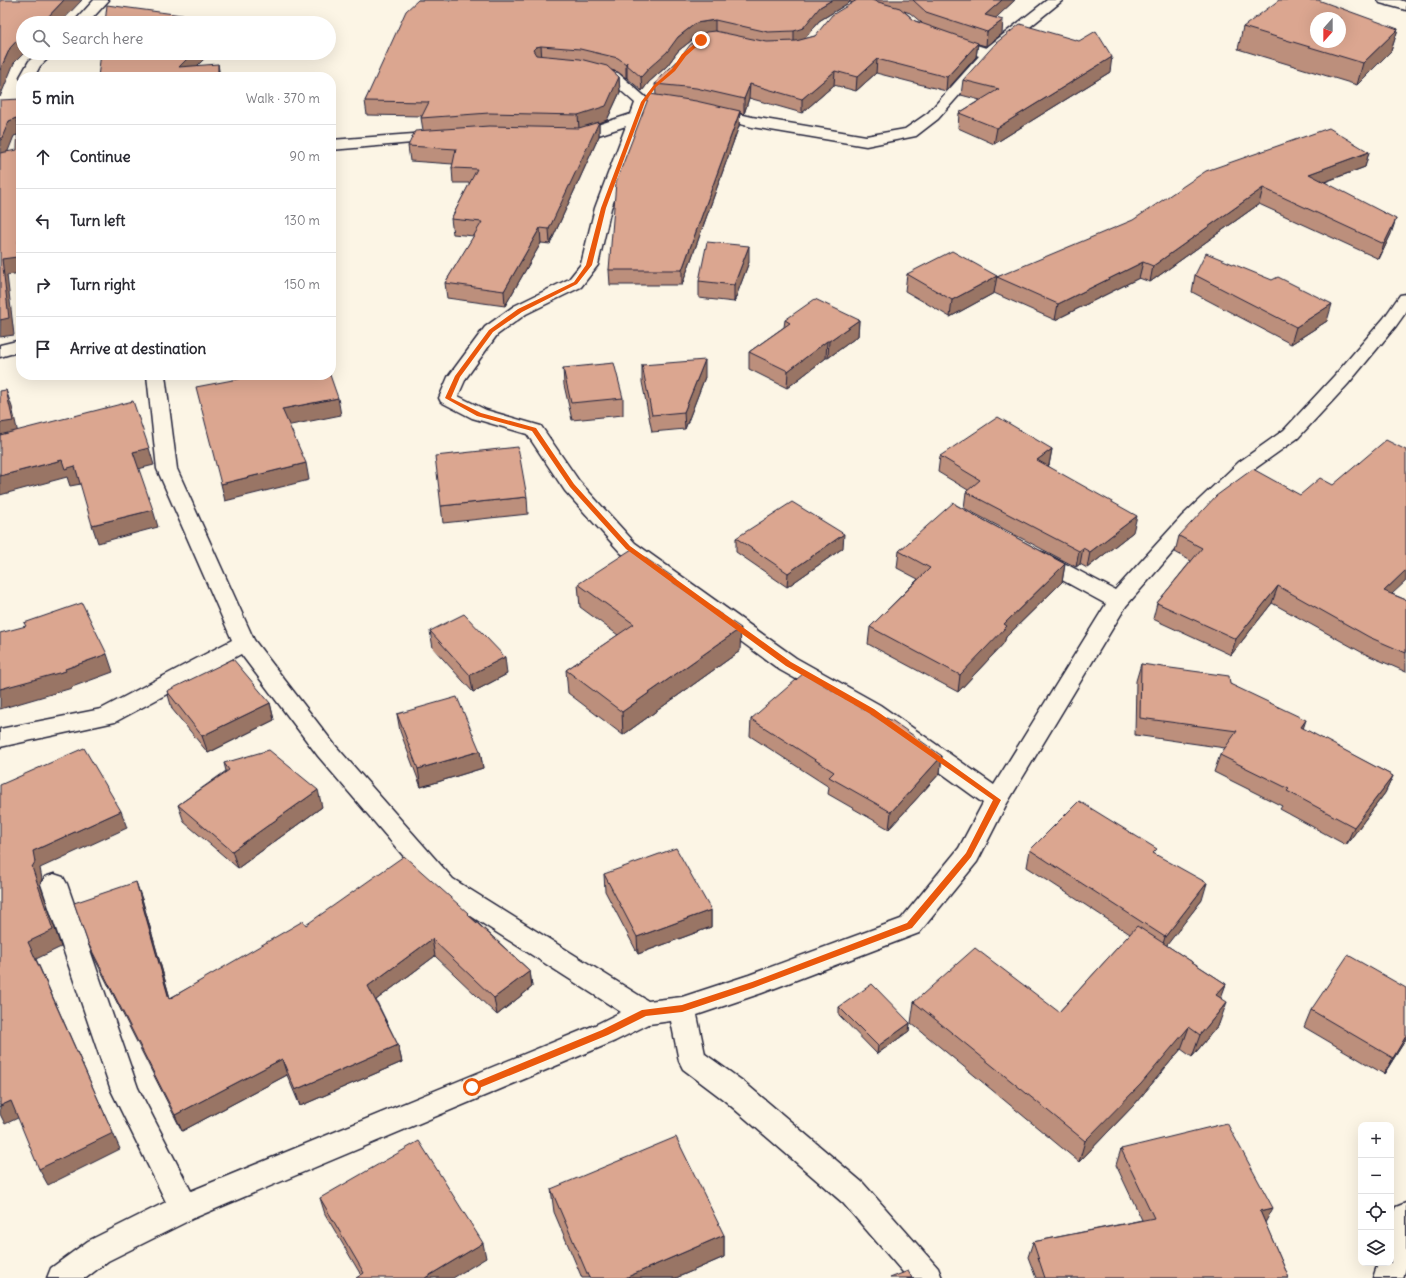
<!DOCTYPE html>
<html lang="en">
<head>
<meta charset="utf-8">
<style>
  body { margin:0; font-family:Delius,sans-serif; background:#f2f2f3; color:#2b2b33 }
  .controls { position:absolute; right:12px; bottom:12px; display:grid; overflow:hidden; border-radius:8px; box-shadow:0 4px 16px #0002 }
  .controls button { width:36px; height:36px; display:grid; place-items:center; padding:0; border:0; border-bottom:1px solid #e1e1e2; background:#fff; color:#2b2b33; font:20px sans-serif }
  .compass { position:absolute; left:1310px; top:12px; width:36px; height:36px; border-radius:50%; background:#fff; box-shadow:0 4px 16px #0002; rotate:201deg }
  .stop { position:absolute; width:12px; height:12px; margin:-9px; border:3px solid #ea580c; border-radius:50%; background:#fff }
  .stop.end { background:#ea580c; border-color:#fff; box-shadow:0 1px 4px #0008 }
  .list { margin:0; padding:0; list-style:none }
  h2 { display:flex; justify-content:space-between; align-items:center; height:52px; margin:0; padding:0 16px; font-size:17px }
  h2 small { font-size:13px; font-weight:400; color:#7c7c81 }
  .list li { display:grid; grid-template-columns:26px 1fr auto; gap:12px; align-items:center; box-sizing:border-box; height:64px; padding:0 16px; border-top:1px solid #e1e1e2 }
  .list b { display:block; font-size:15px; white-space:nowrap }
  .list em { font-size:13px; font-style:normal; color:#7c7c81 }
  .icon { flex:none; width:22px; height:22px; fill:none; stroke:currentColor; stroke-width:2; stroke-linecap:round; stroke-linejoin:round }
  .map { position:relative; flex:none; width:1406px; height:1278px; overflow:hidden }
  .search { position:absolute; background:#fff; box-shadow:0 4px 16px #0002; left:16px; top:16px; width:320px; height:44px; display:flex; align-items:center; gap:10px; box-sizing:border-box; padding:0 14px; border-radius:22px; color:#7c7c81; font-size:15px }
  .panel { position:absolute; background:#fff; box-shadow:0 4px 16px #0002; left:16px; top:72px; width:320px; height:308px; border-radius:16px }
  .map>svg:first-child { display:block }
</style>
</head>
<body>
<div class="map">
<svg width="1406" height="1278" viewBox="0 0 1406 1278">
  <rect width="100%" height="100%" fill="#fcf5e5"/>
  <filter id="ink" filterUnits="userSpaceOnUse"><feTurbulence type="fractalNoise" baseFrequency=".025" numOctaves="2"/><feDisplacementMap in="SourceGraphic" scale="8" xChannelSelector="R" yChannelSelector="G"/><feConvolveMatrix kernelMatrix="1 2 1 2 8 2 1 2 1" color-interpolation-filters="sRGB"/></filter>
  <g filter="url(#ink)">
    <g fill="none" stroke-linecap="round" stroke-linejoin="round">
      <g stroke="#22223b" stroke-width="3">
        <path id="minor" d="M94,0H109L88,23H73Z
          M1047,0H1063L993,57L938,119L916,136L866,146L752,127L705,115L702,112L705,109L710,107L752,117L866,136L905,129L928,113L979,56L945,44L943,41L945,38L950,37L955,38L986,48Z
          M38,53H54L40,66L34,77H21V79L20,77L29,61Z
          M593,67L618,73L651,102L611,208L598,265L581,287L526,314L497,335L466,378L458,396L486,410L541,426L579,481L635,543L796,658L880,705L994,785L1106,604L1031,563L1028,558L1031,553L1038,551L1045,553L1115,590L1182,516L1239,462L1284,430L1334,376L1384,318L1400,295L1406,294V312L1396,326L1348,384L1298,438L1253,470L1196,526L1126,606L1006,805L977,862L919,933L762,993L697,1015L705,1054L744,1082L863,1183L938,1268L942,1278H908L843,1203L724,1100L683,1069L679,1061L671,1021L649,1024L615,1041L194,1218L108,1261L86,1278H47L51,1268L88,1241L166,1202L111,1090L41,884L45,877L54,874L63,877L67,884L138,1088L191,1191L595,1025L621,1012L435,893L318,756L241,654L115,722L0,747V729L101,709L232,640L157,469L147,375H165L177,469L254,640L334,744L453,879L648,1001L682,997L749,975L901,919L959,848L983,803L864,717L780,670L621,553L565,491L527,434L472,418L441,402L439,398L448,377L485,327L514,306L569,279L581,264L595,208L626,126L580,141L564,139L562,136L564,133L579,131L631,114L635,103L608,79L588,74L586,71L588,68Z
          M441,132L447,134L449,137L447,140L331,150V140Z
          M21,340V351L0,357V345Z
          M1406,1203V1268L1403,1278H1373L1378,1263H1391V1218L1396,1207Z"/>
      </g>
      <g stroke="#22223b" stroke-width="3">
        <path id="secondary" d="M1378,0H1400L1406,2V10L1380,3Z"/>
      </g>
      <use href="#minor" fill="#fcf5e5" fill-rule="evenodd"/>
      <use href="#secondary" fill="#fcf5e5" fill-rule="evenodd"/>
    </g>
    <path fill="#bc8f7c" stroke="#22223b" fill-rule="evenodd" d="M418,0H1015L995,18L1002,34L986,46L978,44L976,57L946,91L876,73L856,91L834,85L802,113L749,98L744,114L740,113L739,126L682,285H610L609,270L656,95L655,84L702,36L696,37L678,51L667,66L649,82L642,91L627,78V77L626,78L618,72L611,70L619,77L620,92L607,120L599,123V136L550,244L541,243L505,306L447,298L445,283L474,236L453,234L451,219L470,183H453L452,168L453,164L410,161L408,146L423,130L421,118L422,116L367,115L365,101ZM850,2L853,3L815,36L804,39L819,21ZM904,11L910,13L922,23L915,21Z
      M1243,27L1398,29L1391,51L1357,85L1238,49Z
      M1110,72L994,144L958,128L959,113L980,100L961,95L963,80Z
      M1369,152L1365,167L1325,182L1391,234L1379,259L1259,204L1150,282L1139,278L1055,320L994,293L950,317L905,291L907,274L997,277Z
      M749,262L734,302L699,298V281Z
      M1195,275L1327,321L1291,344L1192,292Z
      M785,320H859L858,336L828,358H826L787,388L749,369V352L784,327Z
      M642,365L705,377L685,429L652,432L642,382Z
      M563,368L623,398V415L572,420L564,385Z
      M1052,449L1049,465L1048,466L1133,532L1087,568L1080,564L1076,567L964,508L966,492L968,490L938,472L940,456Z
      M527,497L528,514L443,523L441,506Z
      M956,505L1065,564L1062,582L1006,637L1004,643L958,692L868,644L870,627L918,579L897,568L899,551Z
      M1179,536L1392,594L1406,600V672L1363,653L1272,603L1231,655L1153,619L1157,603L1191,561L1175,552Z
      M736,538L843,548L787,587L736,552Z
      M676,579V584L740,651L623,735L568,693L566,670L618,635L580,607L578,584Z
      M430,631L507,674L473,692L433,648Z
      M1141,664L1230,684L1303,729L1393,776L1385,793L1346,845L1280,809L1282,806L1214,772L1220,755L1225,748L1135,735L1136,681Z
      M167,691L270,703L274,720L208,753L172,709Z
      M397,714L480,751L483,768L421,787L400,731Z
      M751,719L883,721L942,756L940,773L889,829L828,794L829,787L750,736Z
      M224,763L322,807L238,868L184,822L178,805L226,771Z
      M1030,850L1155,854L1202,900L1166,945L1226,984L1220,998L1219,1024L1192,1057L1181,1049L1134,1105L1079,1162L911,1023L914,1002L1059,1012L1130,934L1027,867Z
      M604,874L711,910V927L638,954L605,891Z
      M142,899L170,998L306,925L469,915L530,971L532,987L497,1015L435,956L376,1000L398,1045L402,1062L300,1106L287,1075L182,1131L95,959L88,943Z
      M839,1007L910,1023L909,1031L877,1054L839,1015Z
      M1311,1010L1406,1039L1384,1074L1304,1027Z
      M1121,1149L1265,1223L1289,1278H1036L1028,1257L1033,1242L1142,1220L1116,1165Z
      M551,1189L724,1235V1257L676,1278H582L554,1212Z
      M320,1198L486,1258L361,1275L325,1214Z"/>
    <path fill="#997465" stroke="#22223b" d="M64,0H82L60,23H42Z
      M832,0H850V2L819,21L802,42L794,45V31L820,7Z
      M1002,0H1015L984,29L985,15Z
      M189,16L190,23H180Z
      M715,20V34L696,37L678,51L667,66L649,82L642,91L641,77L649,68L678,37L696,23Z
      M1003,20L1002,34L986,46L987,32Z
      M1398,29L1391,51L1357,85L1363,63Z
      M23,34V53H24L14,63L0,97V70L10,48Z
      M978,43L976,57L946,91L947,77Z
      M541,46L542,60L537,61L533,50L536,47Z
      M193,53H210L186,77L179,67Z
      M1112,57L1110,72L994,144L997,128Z
      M877,59L876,73L856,91L857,77Z
      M627,62V77L626,78V64Z
      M218,64L220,77H218Z
      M835,71L834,85L802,113V99Z
      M619,77L620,92L607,120L599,123V136L550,244L549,229L579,129L578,115Z
      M750,84L749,98L744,114V99Z
      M740,111L739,126L682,285V270Z
      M16,118L21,134L14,136L6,156L0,157V140L9,121Z
      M1369,152L1365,167L1305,189L1309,174Z
      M1263,188L1259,204L1150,282L1153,266Z
      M21,210V273L7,275L14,335L0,337L2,259Z
      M1396,219L1391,234L1379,259L1384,244Z
      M540,228L541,243L505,306L504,291Z
      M749,246V262L734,302V285Z
      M1143,262L1139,278L1055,320L1058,304Z
      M997,276L994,293L950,317L952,300Z
      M1332,304L1327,321L1291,344L1296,327Z
      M859,320L858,336L828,358L829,341Z
      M827,341L826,358L787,388L788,371Z
      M705,360V377L685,429L684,412Z
      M6,390L12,407L19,438L0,442V423Z
      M338,398L341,415L286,426L282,409Z
      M149,448L154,465L138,469L133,452Z
      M1052,449L1049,465L1034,476L1037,460Z
      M62,460L75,466L81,484L70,486L67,477L0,495V476Z
      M306,463L309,480L225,501L221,484Z
      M153,510L158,527L98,543L92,525Z
      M1137,516L1133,532L1087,568L1090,552Z
      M844,534L843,548L787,587L788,573Z
      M1083,548L1080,564L1076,567L1079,551Z
      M1065,564L1062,582L1006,637L1004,643L958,692L960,675L1004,624Z
      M1406,570V581L1378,607L1384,591Z
      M676,579L677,602L673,582Z
      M1278,586L1272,603L1231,655L1236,639Z
      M741,628L740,651L623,735L622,712Z
      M107,654L113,672L72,687V688L0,709V689L65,669Z
      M505,657L507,674L473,692L470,675Z
      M270,703L274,720L208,753L202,736Z
      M1306,720L1300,738L1301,727Z
      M480,751L483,768L421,787L418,769Z
      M942,756L940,773L889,829L891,812Z
      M1393,776L1385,793L1346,845L1354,827Z
      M318,790L322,807L238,868L232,851Z
      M121,811L127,828L40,868L42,879L40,884L61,947L36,959L120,1149L48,1185L39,1169L28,942L33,851Z
      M136,882L142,899L175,1016L169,999Z
      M1207,883L1202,900L1160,954L1165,937Z
      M711,910V927L638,954L637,937Z
      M432,939L435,956L372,1003L368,986Z
      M530,971L532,987L497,1015L494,998Z
      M1226,984L1218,1006L1216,995Z
      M1227,1002L1219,1024L1192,1057L1200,1035Z
      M910,1023L909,1031L877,1054L878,1046Z
      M1189,1027L1181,1049L1134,1105L1079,1162L1085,1141Z
      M1406,1036V1039L1384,1074L1393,1058Z
      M398,1045L402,1062L300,1106L295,1090Z
      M282,1059L287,1075L182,1131L175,1115Z
      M11,1101L20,1117L5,1124L0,1114V1106Z
      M1273,1208L1265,1223L1260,1211Z
      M724,1235V1257L676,1278H625Z
      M483,1243L486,1258L453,1278H425Z"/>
    <path fill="#dba690" stroke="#22223b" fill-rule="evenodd" d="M1,0H64L42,23H23V34L10,48L0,70V1Z
      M418,0H832L820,7L803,28L794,31L768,32L715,20L696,23L678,37L667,52L649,68L641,77L626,64L627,62L626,64L618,58L580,49L541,46L536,47L533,50L536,55L580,59L607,66L619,77L606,106L578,115L489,113L421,118L429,102L365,101L406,11Z
      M857,0H871L900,8L915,21L978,43L947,77L877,59L857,77L835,71L802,99L750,84L744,99L696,88L655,84L661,76L679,60L690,45L706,32L715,31L767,42L796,41L815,36L832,15Z
      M913,0H1002L985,15L1003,20L987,32L926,12Z
      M1279,0H1318L1398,29L1363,63L1243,27ZM1316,18H1340V42H1316Z
      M107,5L189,16L180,23H105Z
      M1020,24L1079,41L1096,31L1112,57L997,128L959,113L999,89L963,80L996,43Z
      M101,53H193L179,67L218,64V77H171V76L169,77H98Z
      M650,94L696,101L740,111L682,270H609L616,182Z
      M21,99V210L17,257L2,259L9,318L0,320V153L17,150L18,119L16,118L9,121L1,140H0V100Z
      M599,122L549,229L540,228L504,291L445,283L482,222L451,219L477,169L452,168L456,149L408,146L415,131L489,126L579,128Z
      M1329,128L1369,152L1309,174L1396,219L1384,244L1263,188L1153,266L1143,262L1058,304L997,277L1133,220L1206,171Z
      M707,242L749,246L734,285L699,281Z
      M952,251L997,276L952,300L907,274Z
      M1206,253L1272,280L1278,277L1332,304L1296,327L1195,275Z
      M815,299L859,320L829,341H827L788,371L749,352L790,323L785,320Z
      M705,360L684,412L652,415L642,365Z
      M614,363L623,398L571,403L563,368Z
      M259,375H330L338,398L282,409L306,463L221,484L196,387Z
      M6,390L13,421L0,423V391Z
      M133,401L149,448L133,452L153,510L92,525L75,466L65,469L62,460L0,476V435Z
      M998,417L1052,449L1037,460L1137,516L1090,552L1083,548L1079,551L966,492L980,480L940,456Z
      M1386,440L1406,450V570L1384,591L1406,600V653L1369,637L1278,586L1236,639L1157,603L1202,548L1179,536L1216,496L1253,469L1300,495L1320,478L1333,485Z
      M518,447L527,497L441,506L435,456Z
      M792,502L844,534L788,573L736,538Z
      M954,502L956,505L1065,564L1004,624L1007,626L960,675L870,627L930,568L899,551Z
      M632,549L676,579L673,582L741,628L622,712L566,670L634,624L578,584Z
      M82,603L107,654L65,669L66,671L0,689V633L26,626L24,623Z
      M464,614L505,657L470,675L430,631Z
      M233,659L270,703L202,736L167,691Z
      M1141,664L1229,676L1230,684L1306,720L1301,727L1393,776L1354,827L1287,791L1289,789L1220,755L1237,731L1140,718Z
      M804,673L883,721L886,718L893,721L942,756L891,812L829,777L834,772L751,719Z
      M457,697L480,751L418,769L397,714Z
      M84,748L121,811L33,851L35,862L32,867L53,930L28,942L113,1133L39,1169L11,1101L0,1106V785Z
      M269,750L318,790L232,851L178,805L229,770L224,763Z
      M1079,801L1157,849L1153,853L1207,883L1165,937L1030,850Z
      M676,848L711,910L637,937L604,874Z
      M404,856L468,913L467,914L530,971L494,998L432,939L368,986L398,1045L295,1090L282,1059L175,1115L88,943L74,903L136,882L169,999L303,921L306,925Z
      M1137,926L1226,984L1216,995L1227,1002L1200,1035L1189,1027L1141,1084L1085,1141L914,1002L975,948L1059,1012Z
      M1348,955L1406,988V1036L1393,1058L1311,1010Z
      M872,984L910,1023L878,1046L839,1007Z
      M1227,1123L1273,1208L1260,1211L1289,1278H1045L1033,1242L1154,1218L1121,1149Z
      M676,1137L724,1235L625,1278H589L551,1189Z
      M419,1141L483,1243L425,1278H356L364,1273L320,1198Z
      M908,1271L912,1278H890Z"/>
  </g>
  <path fill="#ea580c" d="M700,40H704L686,56L675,71L656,87L645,102L606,208L592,265L577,284L522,312L493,332L460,377L451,398L481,413L536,428L574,484L630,546L791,662L874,709L1001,800L971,857L912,928L753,988L682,1012L646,1016L608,1035L472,1091L468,1087L469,1085L602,1030L642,1010L682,1005L752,982L907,923L966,853L993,800L869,713L786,666L626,549L570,487L532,431L477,416L445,398L455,376L489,330L518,309L574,282L586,265L601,208L641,102L653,86L672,69L682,54Z"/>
</svg>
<div class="controls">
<button>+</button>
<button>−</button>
<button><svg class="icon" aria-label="locate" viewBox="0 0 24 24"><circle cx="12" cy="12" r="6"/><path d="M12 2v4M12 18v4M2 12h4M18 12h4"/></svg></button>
<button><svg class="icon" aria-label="layers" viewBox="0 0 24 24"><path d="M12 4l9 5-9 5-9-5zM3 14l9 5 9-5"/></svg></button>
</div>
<svg class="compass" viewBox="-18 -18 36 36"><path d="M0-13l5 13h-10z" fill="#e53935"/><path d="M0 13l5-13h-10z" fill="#7c7c81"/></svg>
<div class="stop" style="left:472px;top:1087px"></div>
<div class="stop end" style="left:701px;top:40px"></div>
<div class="search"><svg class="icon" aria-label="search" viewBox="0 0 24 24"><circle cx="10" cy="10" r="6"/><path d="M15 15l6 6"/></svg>Search here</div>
<section class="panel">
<h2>5 min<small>Walk · 370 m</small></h2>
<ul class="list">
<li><svg class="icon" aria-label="ahead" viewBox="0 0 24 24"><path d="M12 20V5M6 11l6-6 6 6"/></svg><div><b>Continue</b></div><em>90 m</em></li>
<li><svg class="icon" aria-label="left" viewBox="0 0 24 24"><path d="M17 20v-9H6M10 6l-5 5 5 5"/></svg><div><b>Turn left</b></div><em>130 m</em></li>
<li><svg class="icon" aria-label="right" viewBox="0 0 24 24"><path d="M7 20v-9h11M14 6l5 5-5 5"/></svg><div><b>Turn right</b></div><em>150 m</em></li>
<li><svg class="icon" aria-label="arrive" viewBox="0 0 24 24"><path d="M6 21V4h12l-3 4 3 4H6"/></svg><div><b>Arrive at destination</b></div></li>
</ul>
</section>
</div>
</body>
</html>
